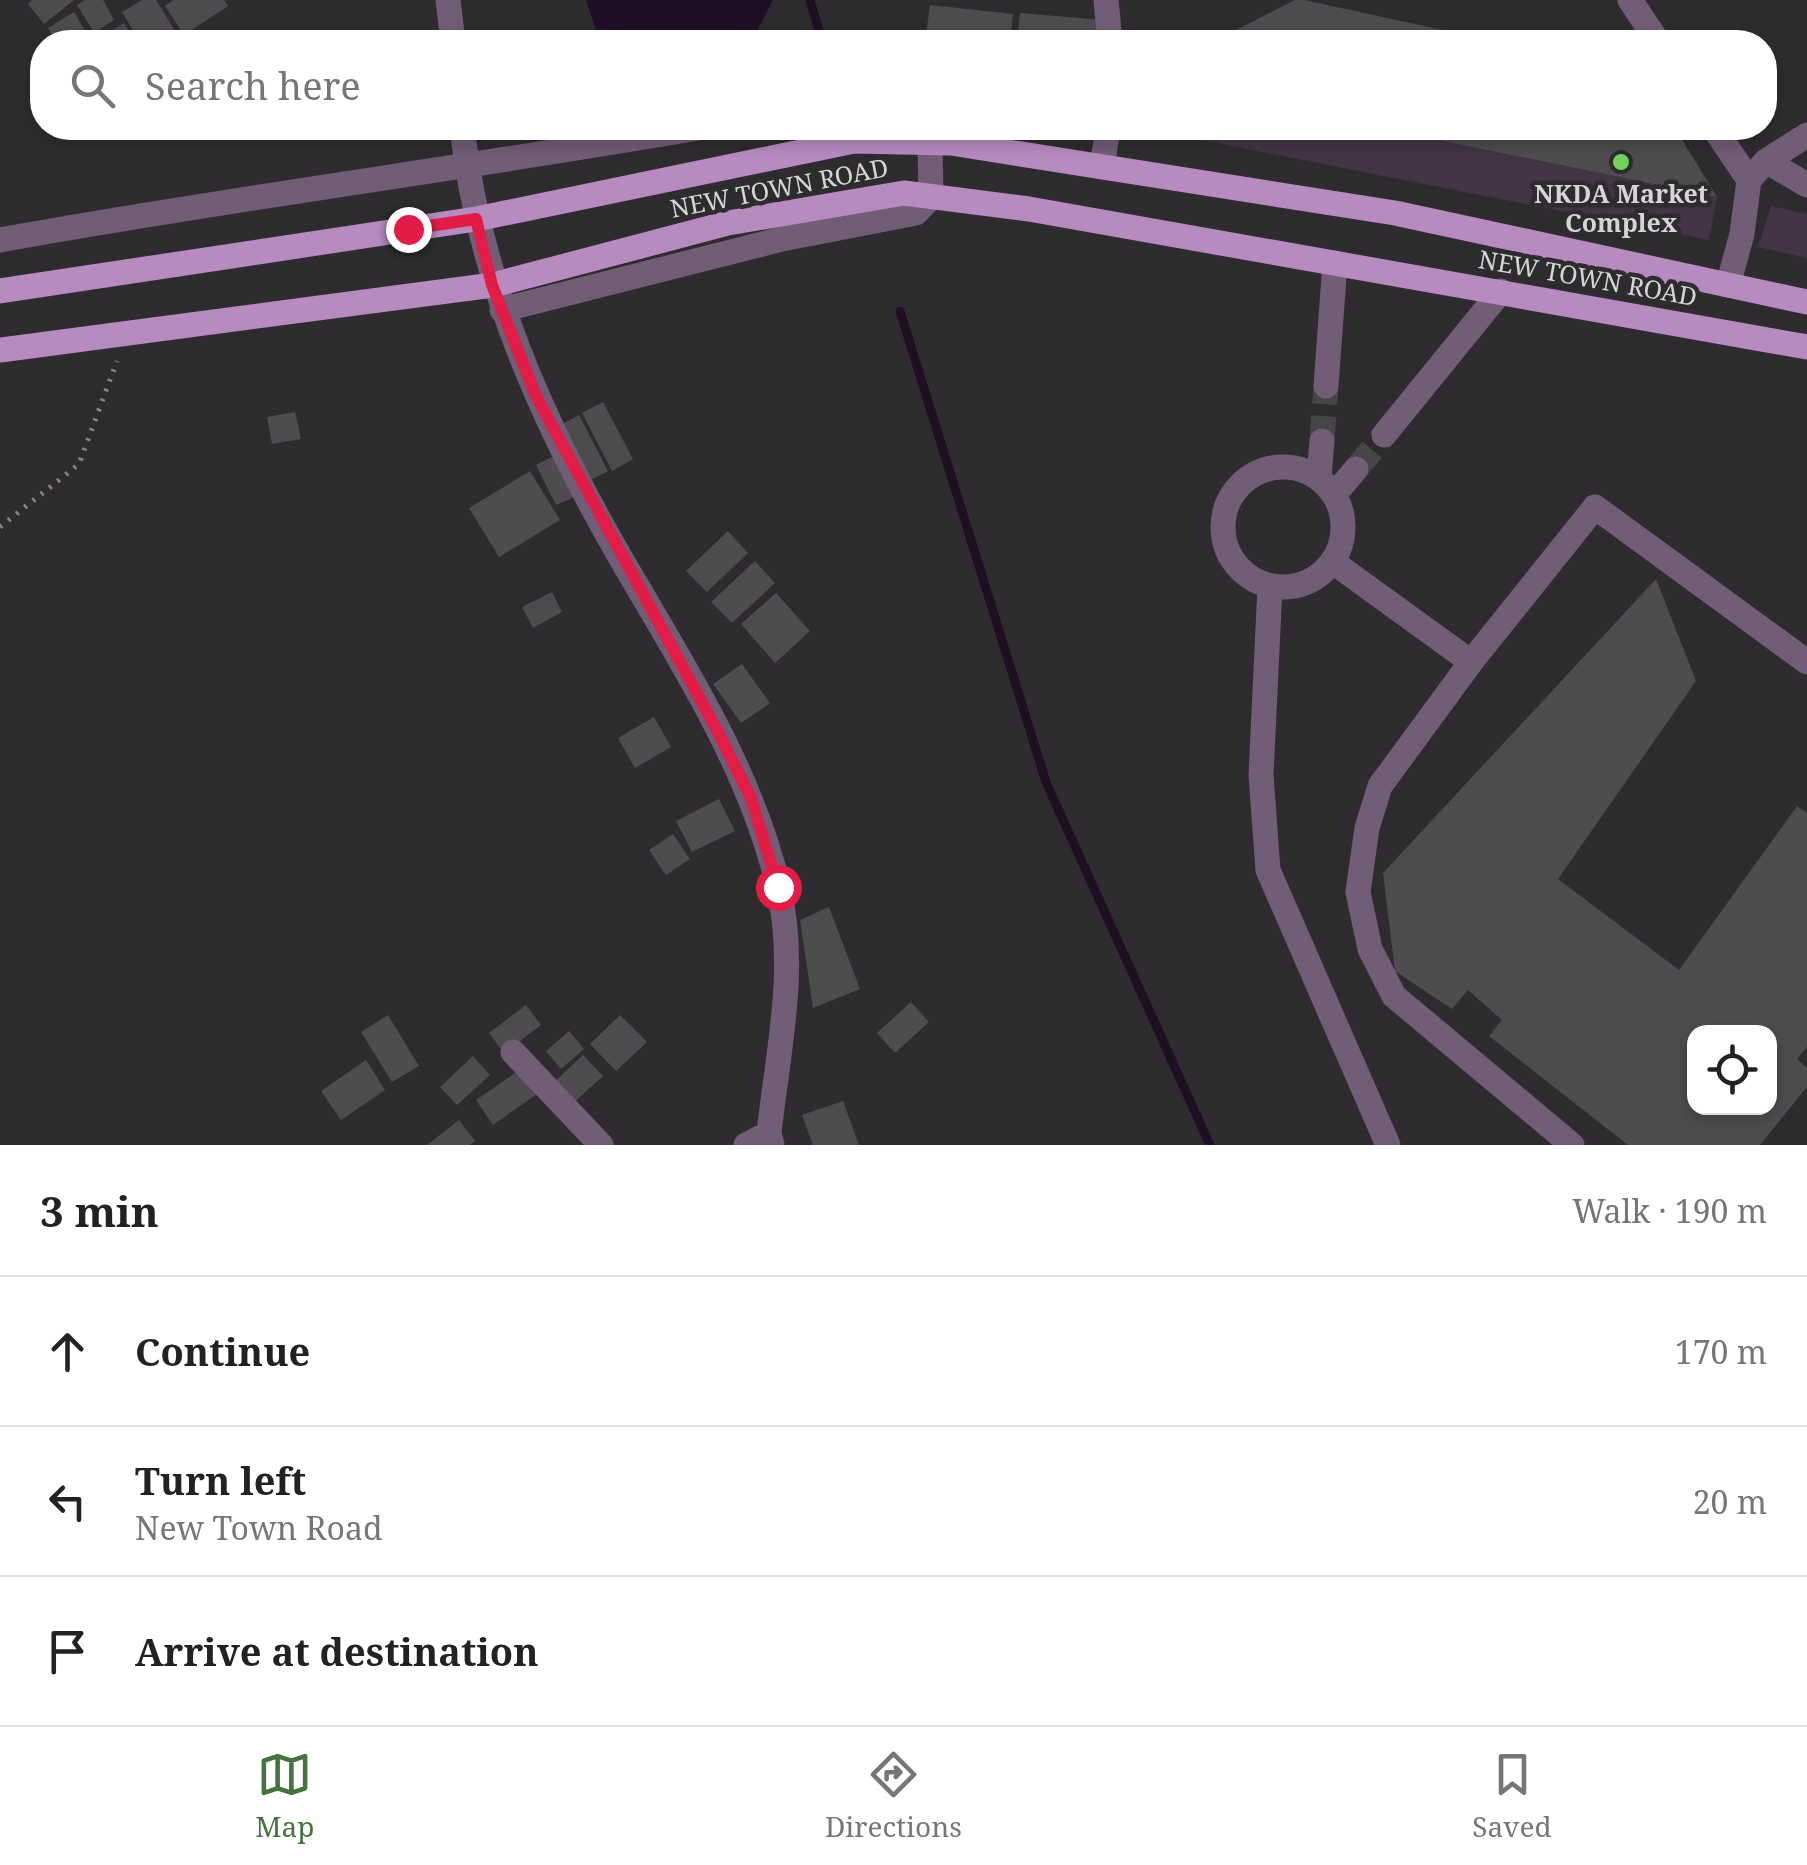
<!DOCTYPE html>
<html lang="en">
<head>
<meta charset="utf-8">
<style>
  body { margin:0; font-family:"Noto Serif",serif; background:#f2f2f2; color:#222 }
  .controls { position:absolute; right:30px; bottom:30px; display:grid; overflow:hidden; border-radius:20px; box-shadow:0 5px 15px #0003 }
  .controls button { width:90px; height:90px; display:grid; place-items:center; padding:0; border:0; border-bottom:2px solid #e0e0e0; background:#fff; color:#222; font:50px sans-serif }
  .stop { position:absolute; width:30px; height:30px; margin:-22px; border:8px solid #e11d48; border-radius:50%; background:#fff }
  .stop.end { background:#e11d48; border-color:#fff; box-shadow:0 2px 10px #0008 }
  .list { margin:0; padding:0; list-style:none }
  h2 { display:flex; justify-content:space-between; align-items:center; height:130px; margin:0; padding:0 40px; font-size:42px }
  h2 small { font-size:32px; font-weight:400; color:#767676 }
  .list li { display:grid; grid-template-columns:65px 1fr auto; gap:30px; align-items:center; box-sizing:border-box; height:150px; padding:0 40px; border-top:2px solid #e0e0e0 }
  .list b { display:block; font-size:38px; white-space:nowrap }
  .list p { margin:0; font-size:32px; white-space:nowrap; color:#767676 }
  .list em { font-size:32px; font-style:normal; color:#767676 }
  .icon { flex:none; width:55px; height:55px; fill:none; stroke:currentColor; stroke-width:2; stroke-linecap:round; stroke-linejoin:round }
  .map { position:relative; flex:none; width:1807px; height:1145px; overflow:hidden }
  .search { position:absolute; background:#fff; box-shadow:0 5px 15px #0003; left:30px; right:30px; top:30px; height:110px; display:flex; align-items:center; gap:25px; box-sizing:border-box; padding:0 35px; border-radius:40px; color:#767676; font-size:38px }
  .sheet { height:580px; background:#fff }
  nav { display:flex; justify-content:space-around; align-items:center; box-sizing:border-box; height:140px; border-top:2px solid #e0e0e0; background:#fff; font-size:28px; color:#767676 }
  nav a { display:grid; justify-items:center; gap:5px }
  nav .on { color:#46723d }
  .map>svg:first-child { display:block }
</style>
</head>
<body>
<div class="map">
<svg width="1807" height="1145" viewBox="0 0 1807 1145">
  <rect width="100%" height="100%" fill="#2f2c30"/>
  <path fill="#433446" d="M1140,128H1380L1717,197L1709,240Z
    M1771,206L1807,214V258L1758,247Z"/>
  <path fill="#200f24" d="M586,0H773L752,41L600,42Z"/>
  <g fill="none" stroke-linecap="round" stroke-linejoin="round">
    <path stroke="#200f24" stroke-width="9" d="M810,0L821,37
      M900,311L1046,782L1210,1145"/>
  </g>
  <path fill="#4f4c50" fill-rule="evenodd" d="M32,0H74L44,24L28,4Z
    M85,0H103L114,20L94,33L77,5Z
    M142,0H156L182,42H140L122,12Z
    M173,0H224L228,6L184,35L165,6Z
    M1295,0H1304L1498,42H1212Z
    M930,5L1013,14L1010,42L926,35Z
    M74,12L92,42L124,23L136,42H56L48,28Z
    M1020,13L1102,20L1099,42H1017Z
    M1384,128H1675L1717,197L1384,129Z
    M603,402L633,459L612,471L582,413Z
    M295,412L301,439L272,444L267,417Z
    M579,415L608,471L591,480L561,425Z
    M554,456L574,497L556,505L536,465Z
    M530,471L560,520L499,557L469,508Z
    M728,531L748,553L707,592L686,571Z
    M755,561L775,583L732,623L711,602Z
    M1656,579L1696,681L1558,879L1679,970L1797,806L1807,813V1047L1797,1059L1807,1068V1087L1760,1145H1628L1489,1036L1502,1020L1468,990L1452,1009L1395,971L1383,873ZM1694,1032H1770V1108H1694Z
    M552,592L562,612L533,628L522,607Z
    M776,593L810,631L775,663L741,624Z
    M742,664L770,703L741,723L713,684Z
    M654,717L671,747L635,768L618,738Z
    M719,799L735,831L692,852L676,821Z
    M673,834L690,859L666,875L649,850Z
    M829,907L860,989L813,1008L800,920Z
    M911,1002L929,1022L895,1053L877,1033Z
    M526,1005L541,1025L504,1053L489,1033Z
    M388,1015L419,1066L392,1082L361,1032Z
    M620,1015L647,1042L616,1071L590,1044Z
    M569,1031L584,1049L561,1069L546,1051Z
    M583,1055L603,1076L572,1104L553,1083Z
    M473,1056L490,1075L457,1105L440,1087Z
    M366,1060L385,1090L341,1120L321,1091Z
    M521,1069L537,1094L493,1125L476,1100Z
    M843,1101L859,1145H813L802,1115Z
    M459,1120L475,1141L470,1145H427Z"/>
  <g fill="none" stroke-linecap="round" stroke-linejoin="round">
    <path stroke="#484549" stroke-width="25" stroke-dasharray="25 12" stroke-linecap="butt" d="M1322,441L1326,386
      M1356,469L1384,435"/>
    <path stroke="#888588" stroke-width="5" stroke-dasharray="2.5 8" stroke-linecap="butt" d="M0,527L79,464L117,361"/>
    <path stroke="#725d77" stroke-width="25" d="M448,0L453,42
      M1106,0L1110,42
      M1630,0L1658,42
      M462,128C481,295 554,447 640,591C695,684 752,778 778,885C798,968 778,1050 769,1133L772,1145
      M1714,128L1749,180
      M1766,161L1807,185
      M1102,167L1108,128
      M0,240C232,198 466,168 698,128
      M1728,285L1742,234L1749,180L1766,161L1807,135
      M502,310L782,239L916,213L931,197L930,143L920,128
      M1326,386L1335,263
      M1384,435L1501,291
      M1223 527a60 60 0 1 1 120 0a60 60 0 1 1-120 0Z
      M1319,477L1322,441
      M1335,494L1356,469
      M1333,562L1471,662L1380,786L1367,828L1358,892L1370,949L1394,996L1572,1145
      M1270,587L1261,775L1268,870L1388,1145
      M1471,662L1595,507L1807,662
      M513,1052L601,1145
      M746,1145L769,1133"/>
    <path stroke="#b78ac0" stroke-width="25" d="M0,291L476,219L854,141L951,143L1395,213L1807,302
      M0,350L493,285L728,223L904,193L1029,209L1807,347"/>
  </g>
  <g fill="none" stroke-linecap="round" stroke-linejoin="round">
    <path stroke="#e11d48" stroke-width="12" d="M408,229L476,219L492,285L536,396L718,732L751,798L778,887"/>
  </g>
  <circle fill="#71d35e" stroke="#2f2c30" stroke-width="4" cx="1621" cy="162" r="10"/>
  <g text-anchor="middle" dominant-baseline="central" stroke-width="9" stroke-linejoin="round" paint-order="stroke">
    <g font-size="25" fill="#d6d4d6" stroke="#2f2c30">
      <text transform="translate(779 187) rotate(-11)">NEW TOWN ROAD</text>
      <text transform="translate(1588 277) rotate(10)">NEW TOWN ROAD</text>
    </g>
    <g font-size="25" font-weight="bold" fill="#d6d4d6" stroke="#2f2c30">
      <text x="1621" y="193">NKDA Market<tspan x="1621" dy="29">Complex</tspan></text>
    </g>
  </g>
</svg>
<div class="controls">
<button><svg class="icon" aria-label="locate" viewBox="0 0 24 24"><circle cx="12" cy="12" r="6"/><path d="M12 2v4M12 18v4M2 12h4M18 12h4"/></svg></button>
</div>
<div class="stop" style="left:778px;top:887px"></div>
<div class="stop end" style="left:408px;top:229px"></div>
<div class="search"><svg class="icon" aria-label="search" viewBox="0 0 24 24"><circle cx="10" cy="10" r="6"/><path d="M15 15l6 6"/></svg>Search here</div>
</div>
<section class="sheet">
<h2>3 min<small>Walk · 190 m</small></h2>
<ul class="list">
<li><svg class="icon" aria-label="ahead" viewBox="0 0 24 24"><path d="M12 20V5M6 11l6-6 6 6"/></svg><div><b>Continue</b></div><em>170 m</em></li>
<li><svg class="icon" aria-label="left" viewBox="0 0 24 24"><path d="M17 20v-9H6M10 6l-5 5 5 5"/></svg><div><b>Turn left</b><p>New Town Road</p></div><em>20 m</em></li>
<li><svg class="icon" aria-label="arrive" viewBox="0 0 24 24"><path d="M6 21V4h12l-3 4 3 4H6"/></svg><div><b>Arrive at destination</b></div></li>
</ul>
</section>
<nav>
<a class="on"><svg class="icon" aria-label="map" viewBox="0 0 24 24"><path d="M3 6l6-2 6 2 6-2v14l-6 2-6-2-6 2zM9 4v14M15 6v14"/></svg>Map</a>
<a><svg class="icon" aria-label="directions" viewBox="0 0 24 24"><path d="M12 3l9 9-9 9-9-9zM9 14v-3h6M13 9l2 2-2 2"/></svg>Directions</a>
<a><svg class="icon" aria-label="saved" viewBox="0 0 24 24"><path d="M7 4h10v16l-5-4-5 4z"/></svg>Saved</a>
</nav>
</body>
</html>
